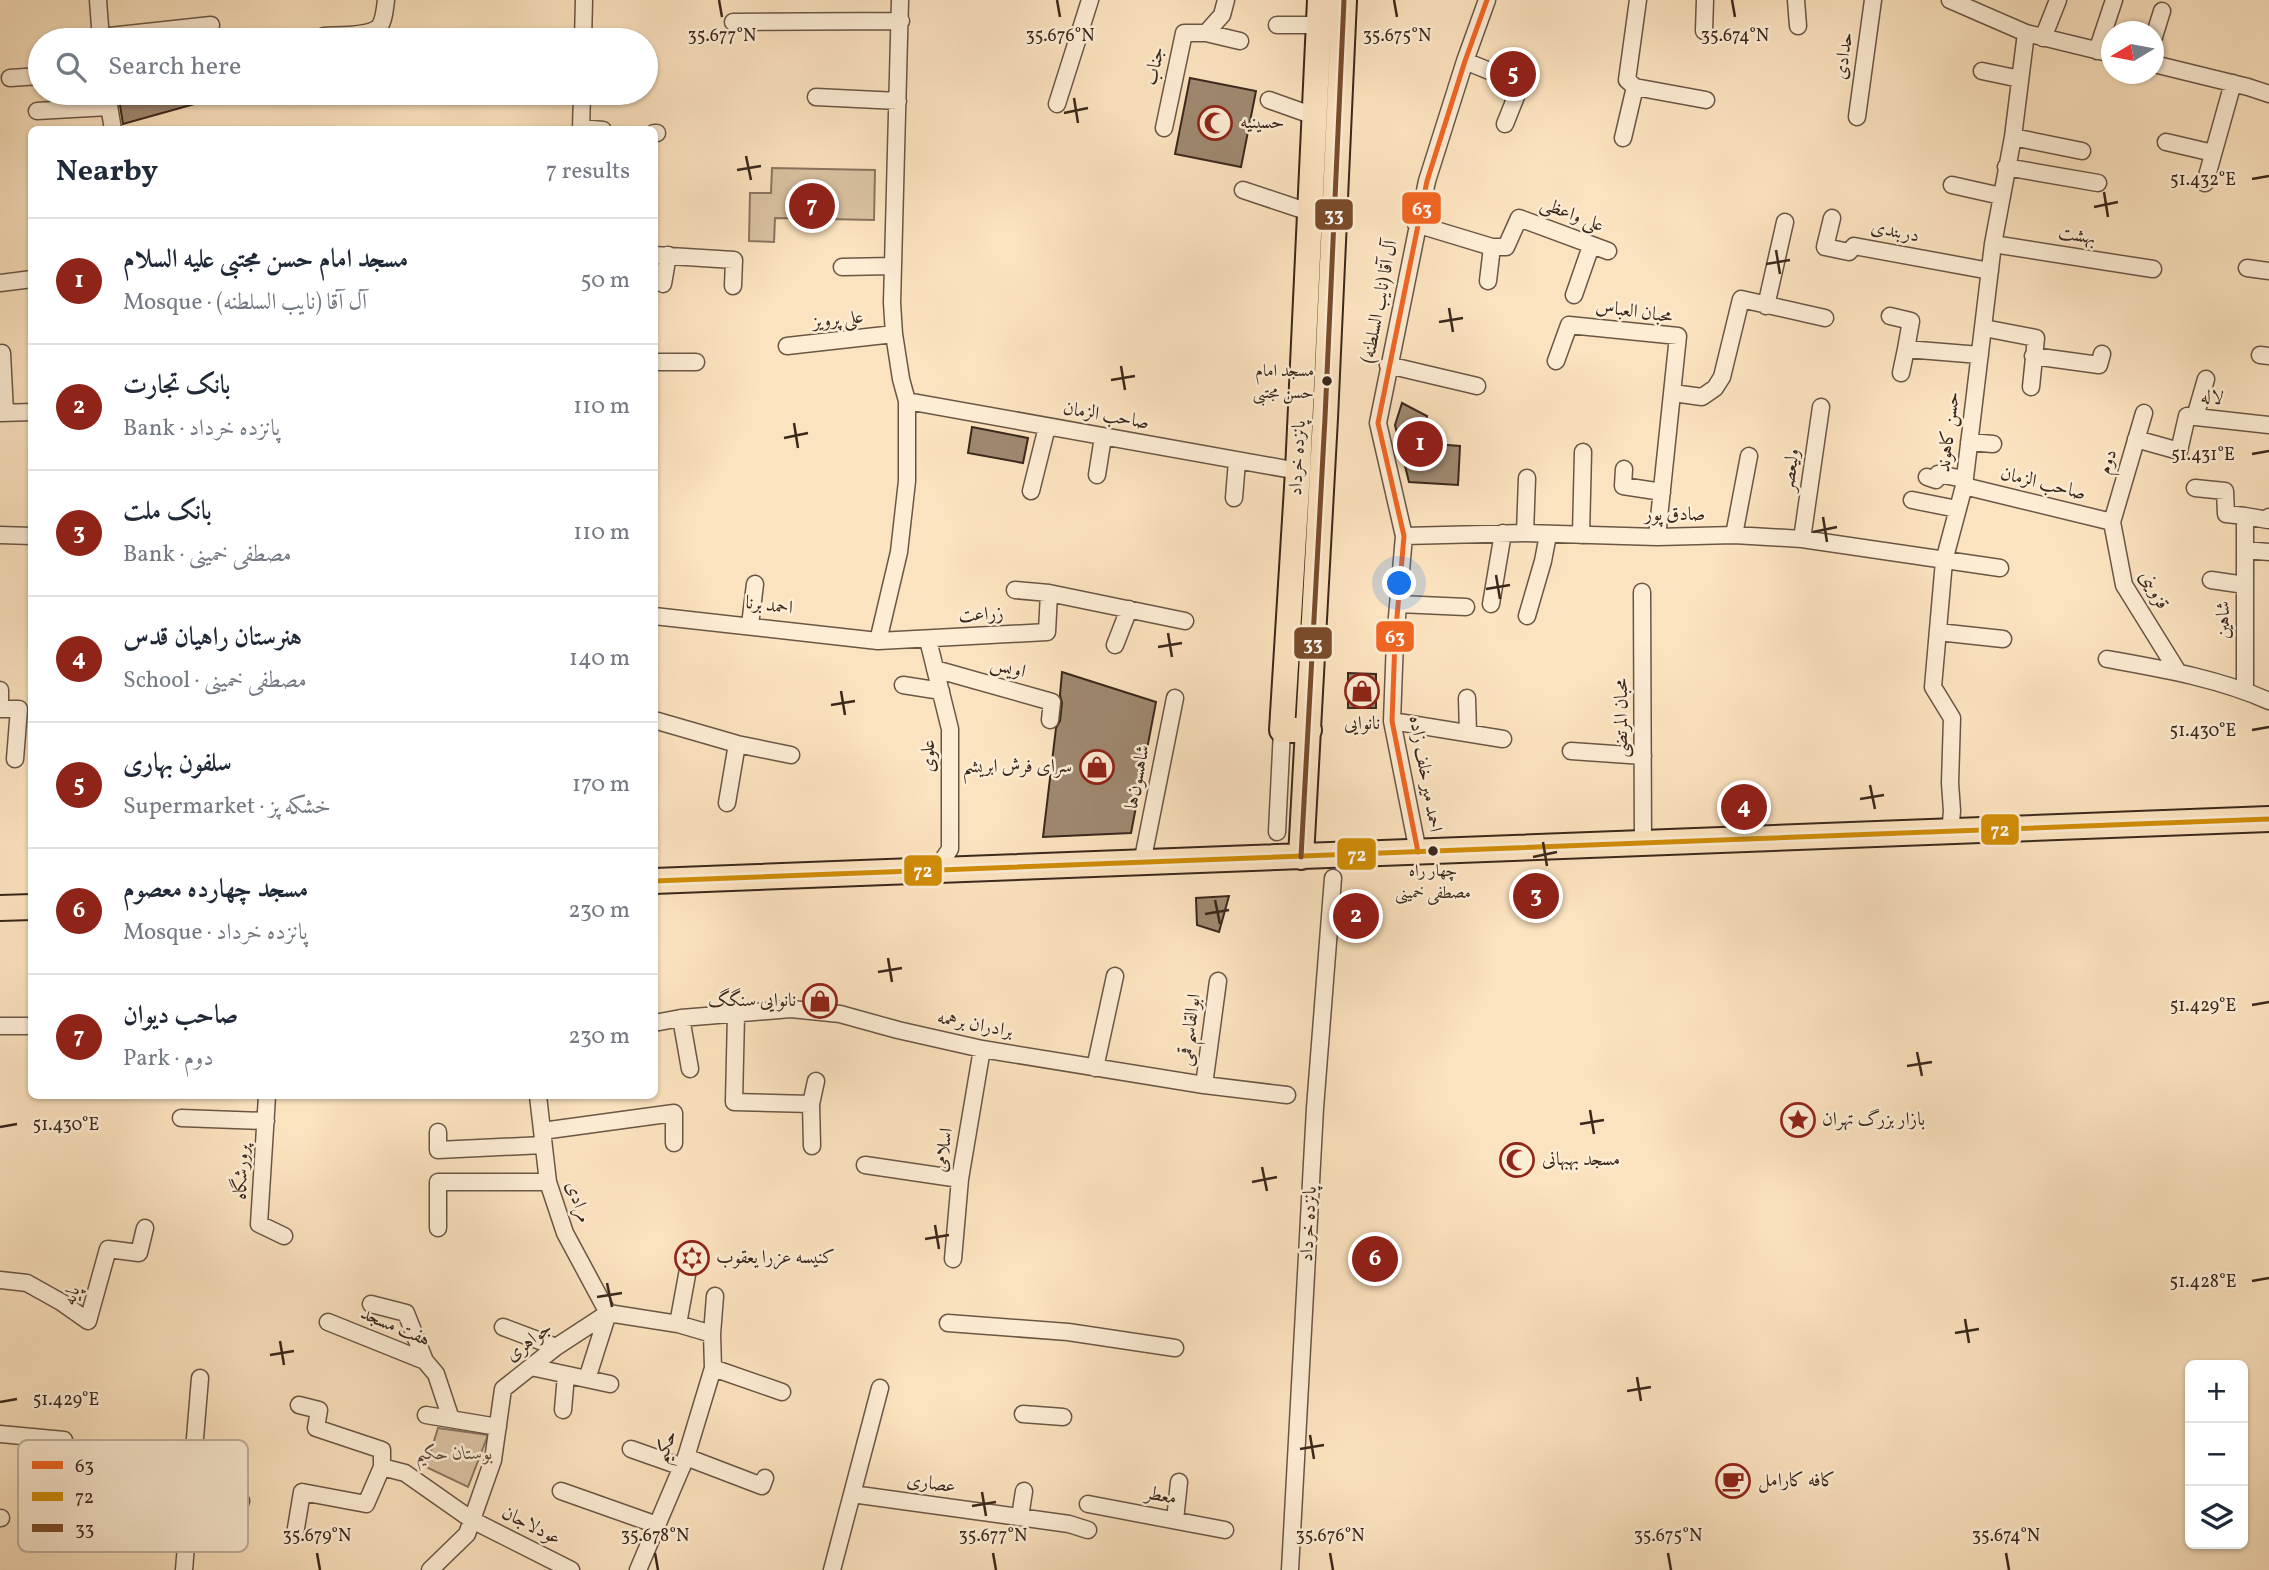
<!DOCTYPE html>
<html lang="en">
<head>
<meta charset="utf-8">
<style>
  body { margin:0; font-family:Vollkorn,Amiri,serif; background:#f2f2f3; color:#1f2937 }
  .controls { position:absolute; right:21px; bottom:21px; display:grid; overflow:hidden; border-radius:10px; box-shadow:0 2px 5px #0004 }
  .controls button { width:63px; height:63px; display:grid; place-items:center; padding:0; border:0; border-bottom:2px solid #e0e1e3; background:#fff; color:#1f2937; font:35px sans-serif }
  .compass { position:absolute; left:2101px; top:21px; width:63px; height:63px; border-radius:50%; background:#fff; box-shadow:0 2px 5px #0004; rotate:260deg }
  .you { position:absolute; left:1400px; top:584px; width:24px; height:24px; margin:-18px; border:5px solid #fff; border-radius:50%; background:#1a73e8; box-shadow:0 0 0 10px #1a73e833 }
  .badge { display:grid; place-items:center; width:46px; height:46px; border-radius:50%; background:#8f2418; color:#fff; font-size:23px; font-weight:700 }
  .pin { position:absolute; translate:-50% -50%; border:4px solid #fff; box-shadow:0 2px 7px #0006 }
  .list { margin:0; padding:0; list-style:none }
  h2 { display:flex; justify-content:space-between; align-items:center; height:91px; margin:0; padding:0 28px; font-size:30px }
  h2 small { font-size:23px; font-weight:400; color:#747a83 }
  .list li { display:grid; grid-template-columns:46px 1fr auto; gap:21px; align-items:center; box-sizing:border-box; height:126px; padding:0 28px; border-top:2px solid #e0e1e3 }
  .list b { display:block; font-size:26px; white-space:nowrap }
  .list p { margin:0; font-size:23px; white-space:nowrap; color:#747a83 }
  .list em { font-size:23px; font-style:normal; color:#747a83 }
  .icon { flex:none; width:38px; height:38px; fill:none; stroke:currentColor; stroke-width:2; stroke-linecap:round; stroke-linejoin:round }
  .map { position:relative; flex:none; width:2269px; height:1570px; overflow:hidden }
  .search { position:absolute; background:#fff; box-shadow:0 2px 5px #0004; left:28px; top:28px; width:630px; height:77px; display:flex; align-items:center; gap:18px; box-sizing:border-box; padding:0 24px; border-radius:38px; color:#747a83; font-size:26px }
  .panel { position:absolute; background:#fff; box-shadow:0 2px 5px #0004; left:28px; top:126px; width:630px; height:973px; border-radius:10px }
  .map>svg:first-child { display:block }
</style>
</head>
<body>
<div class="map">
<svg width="2269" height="1570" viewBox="0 0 2269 1570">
  <rect width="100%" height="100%" fill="#fce3bf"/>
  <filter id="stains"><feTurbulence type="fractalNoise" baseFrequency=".00286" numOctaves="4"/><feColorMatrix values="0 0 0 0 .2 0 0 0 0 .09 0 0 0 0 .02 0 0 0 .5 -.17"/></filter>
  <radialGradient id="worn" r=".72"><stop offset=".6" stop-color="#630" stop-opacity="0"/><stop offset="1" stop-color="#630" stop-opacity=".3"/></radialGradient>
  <path fill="#dbc3a3" stroke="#8a7560" stroke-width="2" d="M772,168L875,170L874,220L775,218L774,242L749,241L750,193H771Z
    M438,1428L488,1435L468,1487L426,1467Z"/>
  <path fill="#9f8971" stroke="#3a271c" stroke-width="2" d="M1190,78L1256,91L1241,167L1175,154Z
    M118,93H216V98L123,124Z
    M1402,403L1427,416L1420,443L1460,446L1458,485L1409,482L1395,425Z
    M972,427L1028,438L1023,463L968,453Z
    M1062,672L1156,702L1131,833L1043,837L1056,728L1060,721L1062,703L1060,695Z
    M1348,673L1376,674V708H1348Z
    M1229,896L1219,932L1197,925L1196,898Z"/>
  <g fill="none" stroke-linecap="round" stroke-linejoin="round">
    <g stroke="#6a5645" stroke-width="19">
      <path id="street" d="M98,0L101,40
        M1796,0L1798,26
        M1950,0L2026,33L2112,54
        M733,22L901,21
        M1277,25H1319
        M1704,31L1705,0
        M1206,33L1240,41
        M324,36C337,35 369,37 379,27C384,21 385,8 386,0
        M100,37L211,25
        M2154,37L2162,11
        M2043,38L2058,0
        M583,40L584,0
        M2097,51L2114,0
        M1465,61L1521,84L1505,124
        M2154,64L2248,87L2269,94
        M1982,71L2020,79
        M10,78L40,76
        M1635,87L1706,100
        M107,93L113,130
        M816,97L898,101
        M1269,100L1314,116
        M1057,104L1090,0
        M37,111L109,107
        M1857,117L1873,0
        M581,128L603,130
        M1164,128L1184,33H1206L1222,15L1226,0
        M581,130L582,93
        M654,133H657
        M2013,137L2082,151
        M1623,138L1635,87L1627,80L1638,0
        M2166,142L2213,153
        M2006,167L2098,183
        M2205,183L2233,83
        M1952,185L2001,196
        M1243,190L1309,212
        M1832,218L1825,247L1849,252L1854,246L1990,271
        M1416,224L1492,247H1506L1519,218L1608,251
        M1993,244L2153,269
        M654,255L734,260L733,286
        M842,267L893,266
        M2247,268L2269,271
        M1488,281L1492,247
        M0,283L32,279
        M663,284L668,255
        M1574,295L1591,246
        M1766,306L1785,222
        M1890,316L1911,321L1906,349
        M1984,328L2036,338L2031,387
        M787,346L894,334
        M2,353L5,413
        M2260,355L2269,356
        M2033,356L2099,365L2102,354
        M1556,361L1569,325L1678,336L1657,537
        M654,362H696
        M1388,365L1477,386
        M1901,373L1906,349L1980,355
        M1673,393L1702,397L1715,388L1722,377L1741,299L1825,318
        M907,401L1298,471
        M0,413L32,412
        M2144,413L2112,522L2124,585L2178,672
        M2195,417L2206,379
        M2136,439L2179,451L2187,416L2269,425
        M1969,442L1993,444
        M1624,469L1623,486L1662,492
        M1097,475L1103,437
        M1927,477L1936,480L1938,474L1964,479
        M1964,486L2112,522
        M2195,488L2225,491L2226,514L2245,516V691
        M1031,491L1047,427
        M1234,498L1237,461
        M1912,500L1957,509
        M2245,516L2268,520L2269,517
        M1525,533L1527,478
        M0,535L32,536
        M1581,535L1583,452
        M1734,535L1749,456
        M1404,536L1525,533L1657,537L1734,535L1802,539L2000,568
        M1802,539L1821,407
        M2245,550L2269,552
        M2211,580L2245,585
        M1015,590L1049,593L1185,621
        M1642,592L1643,844
        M1399,604L1466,607
        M1491,604L1503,533
        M654,616L878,641L1047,632L1049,593
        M1527,616L1543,561L1548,535
        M750,625L755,584
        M1938,632L2003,639
        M928,640L950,729V849L935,871
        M878,641L899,552L907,481V401L901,379L894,334L892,303L900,0
        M1115,645L1129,609
        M2107,659C2162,669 2217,678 2269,701
        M935,669L1052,702L1050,720
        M903,685L941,691
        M0,690V709
        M1467,698L1468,733
        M0,709H19L15,759
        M654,720L737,744L791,755
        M1392,721L1503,739
        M1571,751L1643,756
        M727,803L737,744
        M1277,832L1282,730
        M1950,832L1952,811L1950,783L1952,718L1933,687L1944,561L1964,486L1993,244L2013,137L2026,33
        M1418,852L1392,721L1395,640L1404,536L1378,423L1427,181L1465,61L1487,0
        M1142,863L1175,698
        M736,1015L734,1102L811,1104L812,1146
        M681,1018L690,1069
        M654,1023L681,1018L791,1009L840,1014L898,1030L982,1049L1204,1085L1287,1095
        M0,1026H32
        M1095,1068L1115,976
        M1204,1085L1218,981
        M267,1096L259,1224L284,1236
        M538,1096L548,1182L565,1233L608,1313
        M811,1104L816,1081
        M181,1118L266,1121
        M542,1131L674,1113V1143
        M438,1132V1150L543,1145
        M865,1165L960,1179
        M438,1228V1182H548
        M953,1259L960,1179L982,1049
        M0,1280L27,1283L61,1302L88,1321L108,1249L139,1253L145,1228
        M371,1304L406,1313L425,1361
        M608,1313L678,1324L712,1334
        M328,1322L425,1361L436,1374L451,1419
        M948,1323L1068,1332L1175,1348
        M678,1324L689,1264
        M503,1327L556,1347
        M531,1367L610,1384
        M713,1368L782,1392
        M587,1379L608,1313
        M563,1410L566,1375
        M1023,1414L1063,1417
        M426,1415L498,1427
        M0,1434L64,1440
        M631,1449L682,1467
        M686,1457L762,1486L765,1478
        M382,1467L405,1473L472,1520L571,1570
        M150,1485L191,1496L241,1501
        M561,1491L657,1525
        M852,1494L1069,1524L1088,1530
        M1088,1504L1225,1530
        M1020,1517L1024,1491
        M0,1518H1
        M1175,1520L1179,1482
        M295,1534L302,1492L366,1504L382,1467V1450L316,1428L319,1410L299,1405
        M184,1570L200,1378
        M430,1570L467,1534L493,1460L503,1389L556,1347L608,1313
        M638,1570L686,1457L713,1368L712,1334L715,1296
        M832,1570L880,1388
        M1290,1570L1315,1108L1333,878"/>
    </g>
    <g stroke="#3a271c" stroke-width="28">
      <path id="primary" d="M1309,730H1282L1298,471L1320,0
        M1301,857L1325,418L1344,0
        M654,881L2269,819
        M0,908L32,907"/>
    </g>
    <use href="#street" stroke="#fdedd5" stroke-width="16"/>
    <use href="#primary" stroke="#fce3bf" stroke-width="24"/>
    <g stroke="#fdedd5" stroke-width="10">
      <path id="bus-1" d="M1418,852L1392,721L1395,640L1404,536L1378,423L1427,181L1465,61L1487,0"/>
    </g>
    <g stroke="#fdedd5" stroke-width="10">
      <path id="bus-2" d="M654,881L2269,819"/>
    </g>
    <g stroke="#fdedd5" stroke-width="10">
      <path id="bus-3" d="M1301,857L1325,418L1344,0"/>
    </g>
    <use href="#bus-1" stroke="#f26522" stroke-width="5"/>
    <use href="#bus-2" stroke="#d18d06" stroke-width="5"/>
    <use href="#bus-3" stroke="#7a4b2a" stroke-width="5"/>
  </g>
  <path fill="none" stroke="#3a271c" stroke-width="2.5" d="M719,0L722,17M1057,0L1060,17M1394,0L1397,17M1732,0L1735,17M1074,98L1078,123M1064,113L1088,108M746,156L751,180M737,170L761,166M2252,179L2269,176M2104,192L2108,217M2094,207L2118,202M1776,250L1780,274M1766,264L1790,260M1449,308L1453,332M1439,322L1463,318M1121,366L1125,390M1111,380L1135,376M794,423L798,448M784,438L808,433M2252,454L2269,451M1823,517L1827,542M1813,532L1837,527M1496,575L1500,599M1486,589L1510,585M1168,633L1172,657M1158,647L1182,643M841,691L845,715M831,705L855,701M2252,730L2269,727M1870,785L1875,809M1860,799L1884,795M1543,842L1547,866M1533,857L1557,852M1215,900L1220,924M1205,914L1229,910M888,958L892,982M878,972L902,968M2252,1005L2269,1002M1917,1052L1922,1076M1907,1066L1932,1062M1590,1110L1594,1134M1580,1124L1604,1120M0,1127L17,1124M1262,1167L1267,1191M1252,1182L1277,1177M935,1225L939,1249M925,1239L949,1235M2252,1281L2269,1278M607,1283L612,1307M597,1297L622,1293M1965,1319L1969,1343M1955,1333L1979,1329M280,1341L284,1365M270,1355L294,1351M1637,1377L1641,1401M1627,1391L1651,1387M0,1402L17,1399M1310,1435L1314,1459M1300,1449L1324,1445M982,1492L986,1516M972,1506L996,1502M317,1553L320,1570M655,1553L658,1570M993,1553L996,1570M1330,1553L1333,1570M1668,1553L1671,1570M2006,1553L2009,1570"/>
  <defs>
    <g id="mosque-ring" transform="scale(1.75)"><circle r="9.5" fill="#fdedd5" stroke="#8f2418" stroke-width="1.5"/><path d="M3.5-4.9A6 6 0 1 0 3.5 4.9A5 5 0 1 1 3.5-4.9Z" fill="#8f2418"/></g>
    <g id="shop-ring" transform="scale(1.75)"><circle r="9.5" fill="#fdedd5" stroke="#8f2418" stroke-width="1.5"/><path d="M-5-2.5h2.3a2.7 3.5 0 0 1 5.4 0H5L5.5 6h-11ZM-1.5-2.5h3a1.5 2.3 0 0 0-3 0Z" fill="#8f2418"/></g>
    <g id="sight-ring" transform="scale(1.75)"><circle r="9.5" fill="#fdedd5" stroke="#8f2418" stroke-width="1.5"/><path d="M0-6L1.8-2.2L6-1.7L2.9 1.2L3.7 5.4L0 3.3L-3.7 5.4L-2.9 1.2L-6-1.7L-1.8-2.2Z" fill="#8f2418"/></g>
    <g id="synagogue-ring" transform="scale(1.75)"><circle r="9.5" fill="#fdedd5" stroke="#8f2418" stroke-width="1.5"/><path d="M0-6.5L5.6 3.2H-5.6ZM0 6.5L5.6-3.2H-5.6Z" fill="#8f2418"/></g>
    <g id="cafe-ring" transform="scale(1.75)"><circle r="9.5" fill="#fdedd5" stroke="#8f2418" stroke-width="1.5"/><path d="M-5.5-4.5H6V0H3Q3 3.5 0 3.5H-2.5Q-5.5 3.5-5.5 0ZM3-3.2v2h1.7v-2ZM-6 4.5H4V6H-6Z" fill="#8f2418"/></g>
  </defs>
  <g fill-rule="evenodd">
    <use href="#mosque-ring" x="1215" y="123"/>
    <use href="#shop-ring" x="1362" y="691"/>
    <use href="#shop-ring" x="1097" y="767"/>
    <use href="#shop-ring" x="820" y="1001"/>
    <use href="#sight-ring" x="1798" y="1120"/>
    <use href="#mosque-ring" x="1517" y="1160"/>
    <use href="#synagogue-ring" x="692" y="1258"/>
    <use href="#cafe-ring" x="1733" y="1481"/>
  </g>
  <g fill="#3a271c" stroke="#fdedd5" stroke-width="2.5">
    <circle cx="1327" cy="381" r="6"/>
    <circle cx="1433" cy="851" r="6"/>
  </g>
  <g text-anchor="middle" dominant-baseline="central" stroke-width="5" stroke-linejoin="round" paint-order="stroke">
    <g font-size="17" fill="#3a271c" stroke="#fdedd5" text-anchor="end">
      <text x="1314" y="371">مسجد امام<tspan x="1314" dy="22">حسن مجتبی</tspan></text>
      <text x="1433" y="871" text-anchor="middle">چهار راه<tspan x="1433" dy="22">مصطفی خمینی</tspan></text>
    </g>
    <g font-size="19" fill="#3a271c" stroke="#fdedd5">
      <text transform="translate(1844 56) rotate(-82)">حدادی</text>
      <text transform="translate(1155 66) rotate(-78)">جناب</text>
      <text transform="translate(1572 215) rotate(21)">علی واعظی</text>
      <text transform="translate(1895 232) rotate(11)">دربندی</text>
      <text transform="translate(2077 236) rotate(9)">بهشت</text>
      <text transform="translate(1380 302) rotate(-79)">آل آقا (نایب السلطنه)</text>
      <text transform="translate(1634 312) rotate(8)">محبان العباس</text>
      <text transform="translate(838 320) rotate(-6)">علی پرویز</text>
      <text transform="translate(2212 398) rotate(7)">لاله</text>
      <text transform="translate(1106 416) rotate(10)">صاحب الزمان</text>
      <text transform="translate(1949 432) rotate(-83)">حسن کاهوند</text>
      <text transform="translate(1298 458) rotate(-87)">پانزده خرداد</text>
      <text transform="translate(2108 462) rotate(-73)">دوم</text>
      <text transform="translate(1791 470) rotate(-82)">ولیعصر</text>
      <text transform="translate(2043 484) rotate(14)">صاحب الزمان</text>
      <text x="1675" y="515">صادق پور</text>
      <text transform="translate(2154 590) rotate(62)">قزوینی</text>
      <text transform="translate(769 606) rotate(7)">احمد برنا</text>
      <text transform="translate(981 615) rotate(-3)">زراعت</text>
      <text transform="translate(2224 620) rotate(-90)">شاهین</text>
      <text transform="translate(1008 668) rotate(16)">اویس</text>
      <text transform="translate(1622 718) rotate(-90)">محبان المرتضی</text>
      <text transform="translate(929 756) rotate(-90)">علوی</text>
      <text transform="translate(1425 774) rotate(80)">احمد میر خلف زاده</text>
      <text transform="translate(1138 777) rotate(-79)">شاهسون‌ها</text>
      <text transform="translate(975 1025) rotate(11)">برادران برهمه</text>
      <text transform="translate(1190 1030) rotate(-82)">ابوالقاسم قمی</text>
      <text transform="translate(944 1150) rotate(-81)">اسلامی</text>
      <text transform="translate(242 1172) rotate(-87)">پرورشگاه</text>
      <text transform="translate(578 1202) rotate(71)">مرادی</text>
      <text transform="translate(1309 1224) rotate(-87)">پانزده خرداد</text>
      <text transform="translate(72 1296) rotate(-71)">پایه</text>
      <text transform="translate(395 1327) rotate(23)">هفت مسجد</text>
      <text transform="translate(529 1342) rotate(-37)">جواهری</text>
      <text transform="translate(666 1447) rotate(-70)">حکیم</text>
      <text transform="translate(931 1484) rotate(8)">عصاری</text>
      <text transform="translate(1161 1496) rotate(11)">معطر</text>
      <text transform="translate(531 1526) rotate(27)">عودلاجان</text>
    </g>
    <g font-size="19" fill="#3a271c" stroke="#fdedd5" text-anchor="start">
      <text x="1240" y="123">حسینیه</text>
      <text x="1362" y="724" text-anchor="middle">نانوایی</text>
      <text x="1072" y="767" text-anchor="end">سرای فرش ابریشم</text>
      <text x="796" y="1001" text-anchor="end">نانوایی سنگگ</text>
      <text x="1822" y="1120">بازار بزرگ تهران</text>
      <text x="1542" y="1160">مسجد بهبهانی</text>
      <text x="716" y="1258">کنیسه عزرا یعقوب</text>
      <text x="1758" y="1481">کافه کارامل</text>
    </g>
    <g font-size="19" font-style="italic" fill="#624e3e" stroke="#fdedd5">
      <text x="454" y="1454">بوستان حکیم</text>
    </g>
  </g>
  <rect x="18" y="1440" width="230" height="112" rx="10" fill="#fdedd5" stroke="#c2b29e" stroke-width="2"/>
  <rect x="32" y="1461" width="31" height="8" fill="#f26522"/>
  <rect x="32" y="1492" width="31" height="9" fill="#d18d06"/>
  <rect x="32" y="1524" width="31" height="8" fill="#7a4b2a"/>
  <g font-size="19" fill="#3a271c">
    <text x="75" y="1472">63</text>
    <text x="75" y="1503">72</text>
    <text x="75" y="1535">33</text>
  </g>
  <g font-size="18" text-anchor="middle" fill="#3a271c" stroke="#fdedd5" stroke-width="5" stroke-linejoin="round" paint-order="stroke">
    <text x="722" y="41">35.677°N</text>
    <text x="1060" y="41">35.676°N</text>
    <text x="1397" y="41">35.675°N</text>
    <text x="1735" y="41">35.674°N</text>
    <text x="2203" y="185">51.432°E</text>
    <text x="2203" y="460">51.431°E</text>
    <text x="2203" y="736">51.430°E</text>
    <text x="2203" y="1011">51.429°E</text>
    <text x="66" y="1130">51.430°E</text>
    <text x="2203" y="1287">51.428°E</text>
    <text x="66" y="1405">51.429°E</text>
    <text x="317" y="1541">35.679°N</text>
    <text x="655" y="1541">35.678°N</text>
    <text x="993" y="1541">35.677°N</text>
    <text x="1330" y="1541">35.676°N</text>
    <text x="1668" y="1541">35.675°N</text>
    <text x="2006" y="1541">35.674°N</text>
  </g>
  <g stroke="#fdedd5" stroke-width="2.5">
    <rect x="1401" y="191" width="41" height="34" rx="7" fill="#f26522"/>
    <rect x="1314" y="198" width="40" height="33" rx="7" fill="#7a4b2a"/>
    <rect x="1375" y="620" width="40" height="33" rx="7" fill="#f26522"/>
    <rect x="1293" y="626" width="40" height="34" rx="7" fill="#7a4b2a"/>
    <rect x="1980" y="813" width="40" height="33" rx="7" fill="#d18d06"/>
    <rect x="1336" y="837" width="41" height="34" rx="7" fill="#d18d06"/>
    <rect x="903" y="854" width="40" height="33" rx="7" fill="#d18d06"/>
  </g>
  <g font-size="19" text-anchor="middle" font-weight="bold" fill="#fff">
    <text x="1422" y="215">63</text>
    <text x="1334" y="221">33</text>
    <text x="1395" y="643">63</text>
    <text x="1313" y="650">33</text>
    <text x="2000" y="836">72</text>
    <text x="1357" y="861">72</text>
    <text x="923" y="877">72</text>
  </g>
  <rect width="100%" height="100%" filter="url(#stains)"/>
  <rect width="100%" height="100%" fill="url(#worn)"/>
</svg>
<div class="controls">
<button>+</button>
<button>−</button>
<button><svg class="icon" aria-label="layers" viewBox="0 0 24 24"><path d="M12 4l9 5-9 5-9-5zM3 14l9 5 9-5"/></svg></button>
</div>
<svg class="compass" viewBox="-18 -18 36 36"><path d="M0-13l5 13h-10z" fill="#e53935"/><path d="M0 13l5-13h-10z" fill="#747a83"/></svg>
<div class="you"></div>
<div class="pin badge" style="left:1420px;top:444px">1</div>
<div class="pin badge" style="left:1356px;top:916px">2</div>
<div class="pin badge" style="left:1536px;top:896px">3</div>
<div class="pin badge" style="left:1744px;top:807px">4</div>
<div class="pin badge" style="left:1513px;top:74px">5</div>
<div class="pin badge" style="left:1375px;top:1259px">6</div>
<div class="pin badge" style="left:812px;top:206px">7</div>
<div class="search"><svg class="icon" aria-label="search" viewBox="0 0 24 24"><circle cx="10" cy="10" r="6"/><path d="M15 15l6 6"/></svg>Search here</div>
<section class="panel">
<h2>Nearby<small>7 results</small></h2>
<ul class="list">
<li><span class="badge">1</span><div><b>مسجد امام حسن مجتبی علیه السلام</b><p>Mosque · آل آقا (نایب السلطنه)</p></div><em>50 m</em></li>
<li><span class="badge">2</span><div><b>بانک تجارت</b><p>Bank · پانزده خرداد</p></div><em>110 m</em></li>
<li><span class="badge">3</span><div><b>بانک ملت</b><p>Bank · مصطفی خمینی</p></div><em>110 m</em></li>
<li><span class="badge">4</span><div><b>هنرستان راهیان قدس</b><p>School · مصطفی خمینی</p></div><em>140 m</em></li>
<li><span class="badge">5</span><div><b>سلفون بهاری</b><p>Supermarket · خشکه پز</p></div><em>170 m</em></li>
<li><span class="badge">6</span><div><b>مسجد چهارده معصوم</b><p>Mosque · پانزده خرداد</p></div><em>230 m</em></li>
<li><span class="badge">7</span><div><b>صاحب دیوان</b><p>Park · دوم</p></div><em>230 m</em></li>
</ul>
</section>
</div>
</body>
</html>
